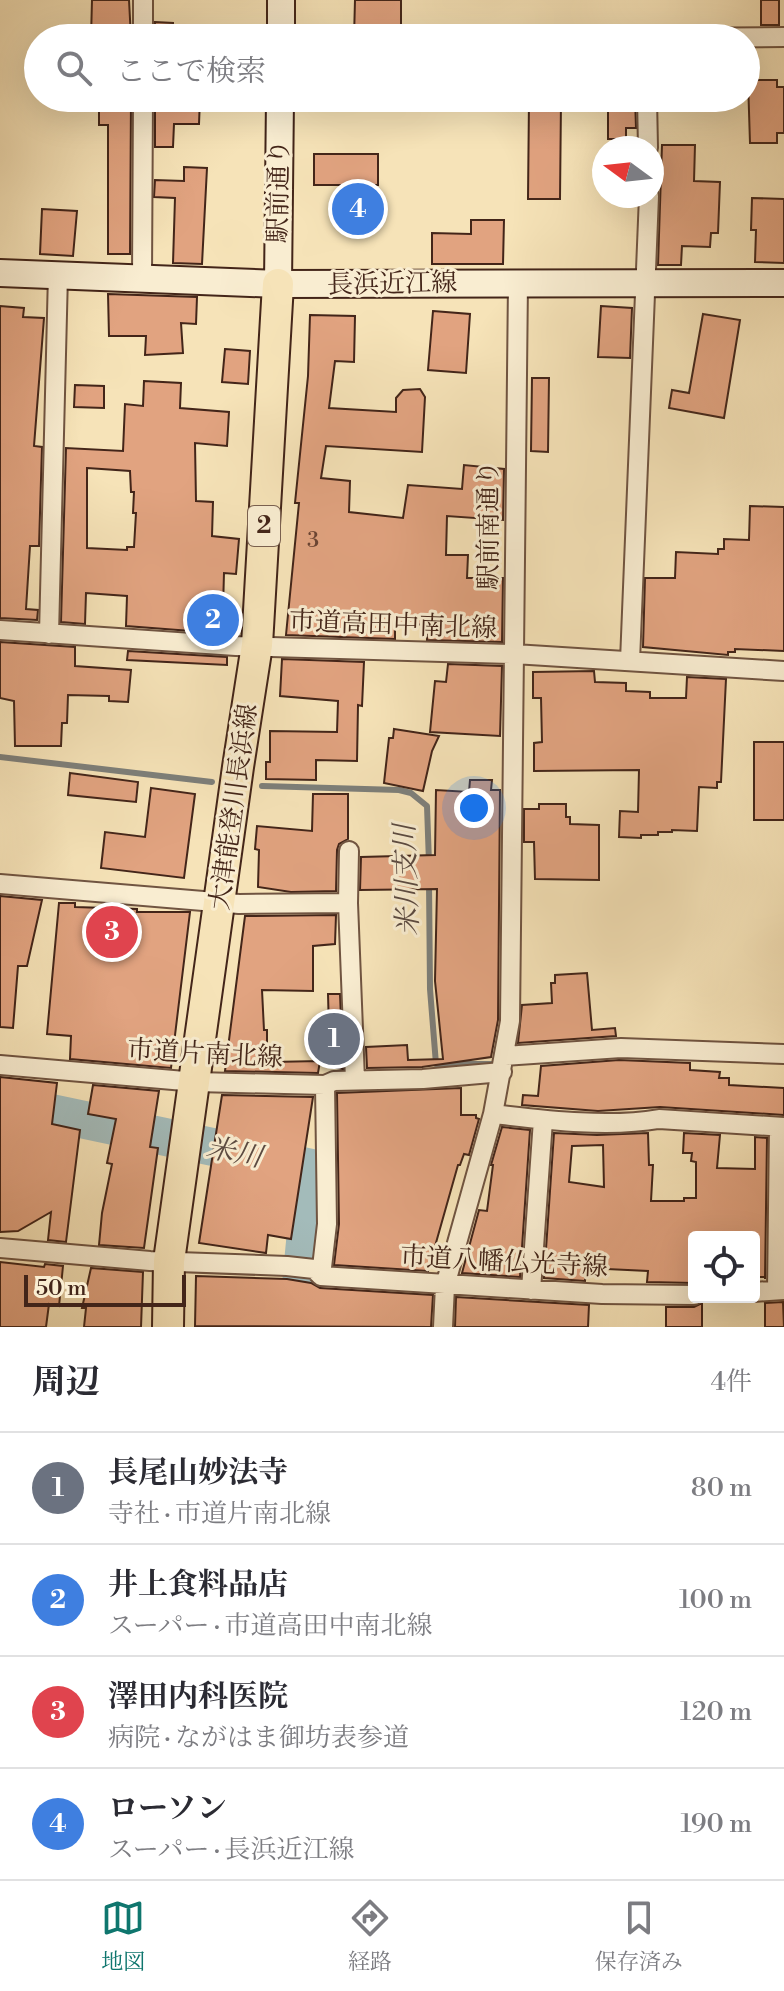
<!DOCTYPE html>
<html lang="ja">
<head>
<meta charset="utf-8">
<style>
  body { margin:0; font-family:"Libre Bodoni","Noto Serif JP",serif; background:#f2f2f3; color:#2b2b33 }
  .controls { position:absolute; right:24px; bottom:24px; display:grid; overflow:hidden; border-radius:8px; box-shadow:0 8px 32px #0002 }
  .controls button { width:72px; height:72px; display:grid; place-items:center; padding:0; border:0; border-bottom:2px solid #e1e1e2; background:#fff; color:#2b2b33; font:40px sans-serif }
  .compass { position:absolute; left:592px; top:136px; width:72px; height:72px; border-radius:50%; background:#fff; box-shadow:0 8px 32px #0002; rotate:285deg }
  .scale { position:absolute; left:24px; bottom:20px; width:162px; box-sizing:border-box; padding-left:8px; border:4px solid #432519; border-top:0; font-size:22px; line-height:28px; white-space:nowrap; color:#432519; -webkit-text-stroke:6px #f9edd1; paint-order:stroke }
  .you { position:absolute; left:474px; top:808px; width:28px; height:28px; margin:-20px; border:6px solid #fff; border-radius:50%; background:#1a73e8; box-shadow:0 0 0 12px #1a73e833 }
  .badge { display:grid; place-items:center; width:52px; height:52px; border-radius:50%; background:#0f766e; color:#fff; font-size:26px; font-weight:700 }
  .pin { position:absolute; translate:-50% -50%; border:4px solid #fff; box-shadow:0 2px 8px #0006 }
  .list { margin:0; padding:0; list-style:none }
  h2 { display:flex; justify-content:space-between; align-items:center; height:104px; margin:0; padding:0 32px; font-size:34px }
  h2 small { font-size:26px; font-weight:400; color:#7c7c81 }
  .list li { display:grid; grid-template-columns:52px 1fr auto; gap:24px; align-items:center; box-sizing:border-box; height:112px; padding:0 32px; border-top:2px solid #e1e1e2 }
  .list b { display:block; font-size:30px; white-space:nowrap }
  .list p { margin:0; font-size:26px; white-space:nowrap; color:#7c7c81 }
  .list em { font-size:26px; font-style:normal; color:#7c7c81 }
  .icon { flex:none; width:44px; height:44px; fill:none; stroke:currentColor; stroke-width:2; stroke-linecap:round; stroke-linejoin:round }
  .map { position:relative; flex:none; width:784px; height:1327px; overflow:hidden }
  .search { position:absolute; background:#fff; box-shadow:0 8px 32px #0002; left:24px; right:24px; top:24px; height:88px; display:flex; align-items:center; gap:20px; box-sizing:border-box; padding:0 28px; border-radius:44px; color:#7c7c81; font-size:30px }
  .sheet { height:552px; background:#fff }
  nav { display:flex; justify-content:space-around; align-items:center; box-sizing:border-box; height:112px; border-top:2px solid #e1e1e2; background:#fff; font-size:22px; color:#7c7c81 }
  nav a { display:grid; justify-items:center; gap:4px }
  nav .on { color:#0f766e }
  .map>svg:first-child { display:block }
</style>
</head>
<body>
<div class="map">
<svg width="784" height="1327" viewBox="0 0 784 1327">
  <rect width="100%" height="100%" fill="#f6e3b8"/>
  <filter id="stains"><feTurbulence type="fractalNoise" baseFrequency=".0025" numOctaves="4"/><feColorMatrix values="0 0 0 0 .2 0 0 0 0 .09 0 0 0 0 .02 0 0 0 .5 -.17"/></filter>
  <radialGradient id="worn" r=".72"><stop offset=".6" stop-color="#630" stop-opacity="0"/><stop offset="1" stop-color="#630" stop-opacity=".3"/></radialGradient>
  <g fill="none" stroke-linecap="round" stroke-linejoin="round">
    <path stroke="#7d7f7a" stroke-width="6" d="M0,757L212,782
      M262,786L399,790L411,793L427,806L429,863
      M429,882L430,989L436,1064H494"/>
    <path stroke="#a3bbba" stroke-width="38" d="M0,1106L47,1112L312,1168L297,1327"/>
  </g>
  <path fill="#e1a380" stroke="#432519" stroke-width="2" fill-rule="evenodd" d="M92,0H129L131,38H91Z
    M355,0H401V38H354Z
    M761,0H779V25H761Z
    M155,22L173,23V38H155Z
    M748,80H777V87H784V133H777V143H750Z
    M99,98H131L130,254H108V125H99Z
    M178,98H200L199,124H174L173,147H155V106H177Z
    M608,98H635L636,128H626V139H608Z
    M529,100H561L560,199H528Z
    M662,145H695L694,181L720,182L718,233H711L710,247L682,246L681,265H658Z
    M314,154H378V185H314Z
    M184,167L207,168L202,264L173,263L175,198L154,197L155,180L184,181Z
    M752,198L784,199V263L755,262L756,230H751Z
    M42,209L77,211L73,256L40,254Z
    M471,220H504L503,264H432V233L471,234Z
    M108,294L197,297L196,324L181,323L183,353L145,355L146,336H109Z
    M0,306L24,308L23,317L44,318L34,446L42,447L39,546H30L26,609L38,610L37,620L0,618Z
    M601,306L632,308L630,358L598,357Z
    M433,311L470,314L466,373L428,370Z
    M703,314L740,320L724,418L669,408L672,390L689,393Z
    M310,315L355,316L354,362L335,361L329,408L396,412V398L403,390L420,389L425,397L422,452L326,446L321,478L350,481L349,512L403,518L408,485L462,489L464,465L504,469L503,520L447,516L446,555H468L467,578H503L502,642L427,640L428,625L395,623V639L286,635L299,503H295L308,376Z
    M225,349L250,351L248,384L222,382Z
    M532,378H549L548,452L531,451Z
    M144,381L181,383L180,408L229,412L227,446L195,443L196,501L213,502L212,536L239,539L236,574L224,573L223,608H231L230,634L126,626L127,596L86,593L85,624L61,622L66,448L123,451L125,404L143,406ZM87,468L130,471L131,492H134L133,513H136L134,547H127V550L87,548Z
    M75,385L104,386V408L74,407Z
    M750,506L784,507V651L735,649V652H728V655L643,647L645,578H675L676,552L718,554V549H724V539L749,540Z
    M0,642L75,647V666L131,670L128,702L109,701V696L68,695L67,723H62L61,746H15L14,701L0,698Z
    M128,651L227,657V665L127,660Z
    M282,659L364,662L362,706L358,705L357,761L316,760V780L266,779V762H270V731L337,732L338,701L280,696Z
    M448,664L502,666L500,736L430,732L435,681L446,682Z
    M594,671L595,682L626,683V691L650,692V698H686L687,677L726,679L721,782H717V788L699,787L697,831L672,830V832H658V835H641V838L619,837L620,811L638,812L639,770L534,771V743L542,742L541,698H533V672Z
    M394,729L439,736L432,751L423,791L384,783L389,738H393Z
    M754,742H784V820H754Z
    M70,773L138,782L136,802L68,795Z
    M470,780H492L491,790H500L498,1020L491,1057L422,1067L367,1068L366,1047L407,1045L408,1060L443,1059L435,981L437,889L360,890L361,857L435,855L436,790L469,792Z
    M151,788L195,794L184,878L101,868L105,832L145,837Z
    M313,794H348V839L339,844L337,850L336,891L291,892L258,887L259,850L255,849L257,826L312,831Z
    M539,804H566V817H570V824L599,825V880L535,879L534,842H524V809H539Z
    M0,896L42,900L27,966H18L13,1028L0,1027Z
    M59,903H75V907L137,909V912H190L171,1068L70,1059L71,1036L47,1034Z
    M336,915L335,944L313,946V991L262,990L264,1030H267V1050H271V1062L320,1061L318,1073L225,1071L245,916Z
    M587,973L592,1030L615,1028L616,1036L518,1043L522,1005L552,1003L551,983H555V975Z
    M328,994H340L343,1069L330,1067Z
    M619,1060L690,1063V1070L720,1072L719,1078H729V1085L784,1088V1115L660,1107L598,1111L522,1105L523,1095L538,1096L541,1066Z
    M0,1077L57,1083L52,1124L80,1130L66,1242L48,1240L51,1212L18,1231L0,1232Z
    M93,1085L159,1091L150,1147L158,1148L144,1248L99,1245L102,1213L112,1164L107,1163L116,1119L88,1114Z
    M461,1088V1115H476V1118L479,1119L469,1155L464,1154L460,1165H458L428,1271L334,1265L339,1224L337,1093Z
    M222,1095L313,1097L291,1239L268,1235L266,1253L199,1243Z
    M502,1127L530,1130L520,1277L462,1273L479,1210L487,1211L493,1165H491Z
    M554,1133L597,1135L648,1133L649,1165H653L651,1201H684V1198H696V1162L691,1161L692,1153H683L684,1133L720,1135L717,1168L755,1169V1137L767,1138L765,1279V1277H754V1237H733V1233H695L694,1283L647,1282L648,1271L586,1268L585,1281L544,1278ZM603,1145L604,1187L569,1182L572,1146Z
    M0,1262L44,1267L45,1264L63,1266L59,1306L49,1304L46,1327H0Z
    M91,1268L143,1272L141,1327H84L86,1308H82Z
    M196,1276L287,1279L311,1283L320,1288L433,1295L431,1327L195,1326Z
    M456,1297L589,1305L588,1327H455Z
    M783,1302L784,1327H765V1303Z
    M702,1303V1327H666V1307H694Z"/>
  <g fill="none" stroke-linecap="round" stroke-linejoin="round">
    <g stroke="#705441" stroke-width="22">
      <path id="street" d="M143,38V0
        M651,38L784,37
        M647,98L648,148
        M142,277L143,98
        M0,630L236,646L514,654L784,671
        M49,634L58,274
        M630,661L649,196
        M0,884L239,904L348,903L355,1080
        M348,903L349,851
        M505,1056L621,1048L784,1054
        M0,1065L196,1082L325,1085L334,1081L423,1079L502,1072
        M493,1114C545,1120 607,1128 659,1119L784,1127
        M0,1248L150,1261L287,1266L314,1269L321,1276L602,1294L694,1295
        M321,1276L327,1224L325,1085
        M531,1290L543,1120
        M777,1290L779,1127
        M754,1292L784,1290
        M443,1327L445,1286L493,1114L510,1021L518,282"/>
    </g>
    <g stroke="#432519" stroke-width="30">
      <path id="secondary" d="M281,38V0
        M0,273L278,284L784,283
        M278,284L280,98"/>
    </g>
    <g stroke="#432519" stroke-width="34">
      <path id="primary" d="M168,1327L169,1261L238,767L257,645L278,284"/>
    </g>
    <use href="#street" stroke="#f9edd1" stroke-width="18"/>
    <use href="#secondary" stroke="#f9edd1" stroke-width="26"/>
    <use href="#primary" stroke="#f6e3b8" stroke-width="30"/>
  </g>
  <g text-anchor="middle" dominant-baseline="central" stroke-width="6" stroke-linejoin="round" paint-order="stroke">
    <g font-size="22" fill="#6a4433">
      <text x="313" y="540">3</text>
    </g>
    <rect fill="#f9edd1" stroke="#7a6150" stroke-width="2" x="248" y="506" width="32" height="40" rx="6"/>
    <g font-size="24" font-weight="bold" fill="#432519">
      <text x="264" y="526">2</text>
    </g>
    <g font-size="26" fill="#432519" stroke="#f9edd1">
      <text transform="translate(279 191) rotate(-89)">駅前通り</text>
      <text transform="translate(392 284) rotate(-1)">長浜近江線</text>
      <text transform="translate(489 525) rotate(-90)">駅前南通り</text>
      <text transform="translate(393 625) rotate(2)">市道高田中南北線</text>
      <text transform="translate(234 807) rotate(-82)">大津能登川長浜線</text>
      <text transform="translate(205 1054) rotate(3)">市道片南北線</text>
      <text transform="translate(504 1262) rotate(3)">市道八幡仏光寺線</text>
    </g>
    <g font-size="28" font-style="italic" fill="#5b4a41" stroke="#f9edd1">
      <text transform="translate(407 880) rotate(-92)">米川支川</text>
      <text transform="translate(234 1153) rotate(11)">米川</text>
    </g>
  </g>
  <rect width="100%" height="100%" filter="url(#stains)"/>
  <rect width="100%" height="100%" fill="url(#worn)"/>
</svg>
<div class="controls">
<button><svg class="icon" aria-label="locate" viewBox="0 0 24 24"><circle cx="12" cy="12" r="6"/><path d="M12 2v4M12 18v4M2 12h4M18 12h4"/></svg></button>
</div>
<svg class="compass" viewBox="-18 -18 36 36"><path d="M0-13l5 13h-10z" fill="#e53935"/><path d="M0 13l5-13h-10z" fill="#7c7c81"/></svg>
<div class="scale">50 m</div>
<div class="you"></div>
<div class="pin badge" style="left:334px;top:1039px;background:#6b7280">1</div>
<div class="pin badge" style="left:213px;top:620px;background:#3f7fe0">2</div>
<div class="pin badge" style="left:112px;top:932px;background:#e0444e">3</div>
<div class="pin badge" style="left:358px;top:209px;background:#3f7fe0">4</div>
<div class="search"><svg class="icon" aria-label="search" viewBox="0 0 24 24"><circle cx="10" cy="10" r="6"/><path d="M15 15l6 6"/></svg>ここで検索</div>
</div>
<section class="sheet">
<h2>周辺<small>4件</small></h2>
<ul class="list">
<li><span class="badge" style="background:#6b7280">1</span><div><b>長尾山妙法寺</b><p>寺社 · 市道片南北線</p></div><em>80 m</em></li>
<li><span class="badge" style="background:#3f7fe0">2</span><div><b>井上食料品店</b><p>スーパー · 市道高田中南北線</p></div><em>100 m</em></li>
<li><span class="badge" style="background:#e0444e">3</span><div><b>澤田内科医院</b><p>病院 · ながはま御坊表参道</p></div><em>120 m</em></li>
<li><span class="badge" style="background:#3f7fe0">4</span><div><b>ローソン</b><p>スーパー · 長浜近江線</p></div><em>190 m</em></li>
</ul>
</section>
<nav>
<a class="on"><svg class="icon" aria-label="map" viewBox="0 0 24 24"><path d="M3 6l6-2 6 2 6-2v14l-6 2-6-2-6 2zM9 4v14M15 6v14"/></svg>地図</a>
<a><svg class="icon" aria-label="directions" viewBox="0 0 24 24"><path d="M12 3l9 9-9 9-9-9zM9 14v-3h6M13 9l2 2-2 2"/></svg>経路</a>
<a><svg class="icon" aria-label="saved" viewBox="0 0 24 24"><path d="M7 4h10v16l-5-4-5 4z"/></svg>保存済み</a>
</nav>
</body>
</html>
